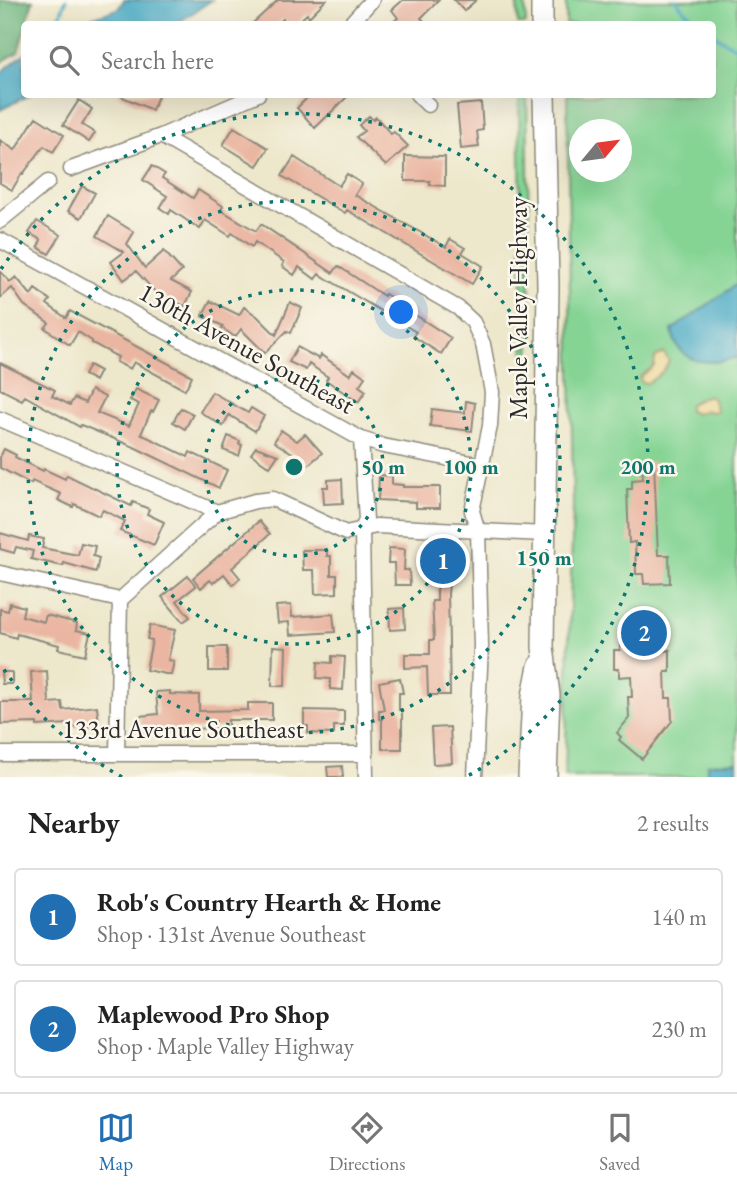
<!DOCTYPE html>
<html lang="en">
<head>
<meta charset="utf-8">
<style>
  body { margin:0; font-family:"EB Garamond",serif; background:#f2f2f2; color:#222 }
  .compass { position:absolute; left:569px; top:119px; width:63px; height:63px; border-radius:50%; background:#fff; box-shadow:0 7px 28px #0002; rotate:61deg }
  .you { position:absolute; left:402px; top:313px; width:24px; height:24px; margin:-18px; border:5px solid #fff; border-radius:50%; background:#1a73e8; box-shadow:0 0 0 10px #1a73e833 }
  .badge { display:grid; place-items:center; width:46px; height:46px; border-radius:50%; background:#1f6fb2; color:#fff; font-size:23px; font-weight:700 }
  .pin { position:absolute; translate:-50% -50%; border:4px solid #fff; box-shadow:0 2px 7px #0006 }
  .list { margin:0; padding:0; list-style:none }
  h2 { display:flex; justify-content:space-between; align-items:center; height:91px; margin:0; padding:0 28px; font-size:30px }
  h2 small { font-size:23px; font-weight:400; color:#767676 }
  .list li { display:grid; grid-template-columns:46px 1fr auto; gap:21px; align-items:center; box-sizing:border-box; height:98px; margin:0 14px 14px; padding:0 14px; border:2px solid #e0e0e0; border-radius:7px }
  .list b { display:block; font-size:26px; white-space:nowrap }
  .list p { margin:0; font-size:23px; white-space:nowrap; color:#767676 }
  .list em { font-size:23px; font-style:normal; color:#767676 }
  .icon { flex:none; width:38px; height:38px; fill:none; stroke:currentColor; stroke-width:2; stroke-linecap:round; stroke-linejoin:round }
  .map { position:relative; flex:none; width:737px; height:777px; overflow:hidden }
  .search { position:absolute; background:#fff; box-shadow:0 7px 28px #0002; left:21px; right:21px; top:21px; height:77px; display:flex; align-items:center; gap:18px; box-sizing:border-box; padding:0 24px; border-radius:7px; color:#767676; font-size:26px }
  .sheet { height:315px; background:#fff }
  nav { display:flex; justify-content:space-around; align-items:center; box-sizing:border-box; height:98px; border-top:2px solid #e0e0e0; background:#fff; font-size:19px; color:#767676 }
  nav a { display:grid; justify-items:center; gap:4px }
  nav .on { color:#1f6fb2 }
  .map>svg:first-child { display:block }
</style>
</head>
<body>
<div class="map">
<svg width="737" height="777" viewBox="0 0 737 777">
  <rect width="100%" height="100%" fill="#fbf7ec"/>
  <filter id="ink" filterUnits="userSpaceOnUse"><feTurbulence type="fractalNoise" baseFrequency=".0143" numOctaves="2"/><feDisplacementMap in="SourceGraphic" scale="14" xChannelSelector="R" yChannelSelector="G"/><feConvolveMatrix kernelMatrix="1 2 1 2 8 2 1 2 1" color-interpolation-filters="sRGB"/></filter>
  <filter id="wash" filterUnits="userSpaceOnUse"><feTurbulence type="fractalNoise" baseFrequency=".00686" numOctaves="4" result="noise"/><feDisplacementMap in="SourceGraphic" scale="28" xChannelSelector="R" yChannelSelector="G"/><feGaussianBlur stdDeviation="1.57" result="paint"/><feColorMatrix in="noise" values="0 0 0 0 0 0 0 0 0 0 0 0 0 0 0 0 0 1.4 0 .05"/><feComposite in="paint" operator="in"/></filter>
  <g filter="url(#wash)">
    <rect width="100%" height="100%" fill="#ede7cb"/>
    <path fill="#85d494" stroke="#588060" stroke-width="2" fill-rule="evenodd" d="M517,0H525L526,24H518Z
      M566,0H737V777H565L573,507L567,95L712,94V24H566ZM580,130H622V172H580Z
      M519,95H527L530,309L529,396H527L523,342Z"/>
    <path fill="#6cb67e" stroke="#4c7054" stroke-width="2" d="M0,0H33L18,52L0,63Z"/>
    <path fill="#eeda9e" stroke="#8c8264" stroke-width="2" d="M664,353L669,361C665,372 656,377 648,383L641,382L640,377L654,366L655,357Z
      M708,395L712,398L717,411L710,412L705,410L696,414L689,411V404Z"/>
    <path fill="#44a9c4" stroke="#386a78" stroke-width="2" d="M124,0H212L176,24H73L118,9Z
      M24,54V94L29,95L0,110V73Z
      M737,284V357C708,367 677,364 672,330Z
      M737,762V777H707V764Z"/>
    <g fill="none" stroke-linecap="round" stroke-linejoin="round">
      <path stroke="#44a9c4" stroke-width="3.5" d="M675,0L698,24
        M57,24L66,0
        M712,34L737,48"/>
    </g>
    <g id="blocks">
      <path fill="#eab5a1" d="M278,0H326L309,17L307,14L296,24H287L283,19L277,24H252Z
        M403,0H439L421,18L427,24H390L398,18L392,10Z
        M454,0H476L464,11Z
        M116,94H159L152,110Z
        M311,94H350L315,128L297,108Z
        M79,100L92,109L82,125L95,133L89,142L63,125Z
        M481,103L483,130L477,131L479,147L461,149L457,105Z
        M369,116L373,120L376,117L391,134L394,132L408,146L386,166L356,137L364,131L359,125Z
        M36,117L64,135L53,152L44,146L23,174L22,173L12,190L0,183V140L15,150Z
        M234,127L268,148L257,166L223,145Z
        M405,156L445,157V186L430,185V181H405Z
        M294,157L339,186L347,174L362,184L355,195L446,247L450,239L465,248L462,253L483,266L472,284L347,210L345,213L282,176Z
        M152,166L165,174L162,178L193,198L198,190L223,206L221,210L256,231L261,224L333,273L338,266L384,296L385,294L416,312L414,314L451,338L441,354L413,336L416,332L319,274L315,279L299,267L294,275L282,266L284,262L255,242L252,247L232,233L230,236L205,220L200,229L171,210L169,214L160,208L167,196L143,180Z
        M82,186L95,193L81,218L68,211Z
        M108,216L134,232L127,244L145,268L164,251L182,271L171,281L192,292L185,306L157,294L136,271L124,280L111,262L124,252L97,236Z
        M37,221L61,235L49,254L38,247L41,240L29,233Z
        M0,271L10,282L16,277L31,295L35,289L50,300L47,304L66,318L70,311L192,376L185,390L134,362L130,369L116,362L118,357L92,343V341L78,332L70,345L62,340L45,328L49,323L24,305L12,288L0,298Z
        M210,301L239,315L244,307L257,316L276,335L290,302L302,308L291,333L287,331L265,353L241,329L235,337L222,328L223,326L202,316Z
        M297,347L319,359L321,355L350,375L354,369L365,377L359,386L366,391L358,402L326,380L328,377L309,364L306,370L289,362Z
        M0,363L55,390L52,396L70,405L74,398L85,403L91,390L105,397L97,413L129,426L139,404L130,400L136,389L159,400L153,412L151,411L141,434L188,457L190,452L227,470L219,488L134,447L81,425L80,427L25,396L22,400L0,389Z
        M89,365L100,371L95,381L84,375Z
        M212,392L248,413L251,408L264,416L255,431L229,415L223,426L200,412Z
        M466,401L475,403L472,431L430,426L432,409L465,413Z
        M181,408L193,414L185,429L173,422Z
        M281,430L297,441L305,434L322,453L300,472L291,462L294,454L274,442Z
        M228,436L240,441L239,444L242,445L239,456L223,450Z
        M256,447L278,455L270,467L251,454Z
        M4,449L16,455L15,457L43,471L44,469L65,479L67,475L131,506L133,502L149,509L147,514L164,522L154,545L120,531L125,521L103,510L99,516L74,504L73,507L58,500L61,494L32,481L31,484L0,468V457Z
        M642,462H654L658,555H669L670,583L644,584L643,574H636L635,542L629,543L627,489H632V480L643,479Z
        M379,475L392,476V484L403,485V487H440V508H416V502L378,500Z
        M342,479L343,503L324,504L323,487H328V480Z
        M259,521L270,534L232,568L240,578L233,585L224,574L213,583L210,580L201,588L193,578Z
        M0,533L28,541L29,536L44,539L42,548L78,555L81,543L95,546L93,556L99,558L96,572L64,563L63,566L31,559L33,551L16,547L14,553L0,549Z
        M389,548L405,549L404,570H409L410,585H395L394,563H388Z
        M302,550H327V556H331V575H337V593L315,594L314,570H303Z
        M433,554L453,555L448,593L450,695H428L427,667L405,668V654H430V640H434L432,601H437V568L432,567Z
        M188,576L196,586L177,601L190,617L183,622L162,597Z
        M10,603L24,607L22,616L44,622L46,615L77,623L76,630L90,633L85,655L58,649L59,645L17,634L16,638L0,633V609L8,611Z
        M291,605L292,617L333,614L335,632L290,635L289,622L278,623L276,606Z
        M404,608L405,629L390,630L389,609Z
        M642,617H659L660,640H664L665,651L670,650V672H665L666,698H671L672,721L642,759L619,740L621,737L617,733L629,718L628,697H632L631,676L619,677V669H614V650H620V630L629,629V625H642Z
        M150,625L175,630L168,660L174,661L171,675L146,670L152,640L147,639Z
        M273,646L286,647L285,686H272Z
        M209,647H227V671H209Z
        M332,656L345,657L343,690L330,689V679L317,678L318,662L332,663Z
        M47,671L49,703L62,702L63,710L97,706L99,725L69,728V724L37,726V723L1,724V702H33L31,672Z
        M1,672H12V684H2Z
        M400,678L403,693H399V710H402V749H382V719H379V710H384L379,682Z
        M170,691V694L199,695V711L248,710V703H272V720H228V727L141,732L140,716L158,714L156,692Z
        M304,710L344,711V726H334V734L308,733V726H304Z
        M450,727L452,763L433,764L431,728Z
        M342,766L343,777H328L327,767Z"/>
    </g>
  </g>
  <g filter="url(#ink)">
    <use href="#blocks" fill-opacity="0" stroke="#8c897b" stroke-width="2"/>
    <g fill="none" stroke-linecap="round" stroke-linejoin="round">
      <g stroke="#8c897b" stroke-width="17">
        <path id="minor" d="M350,24L372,0
          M417,94L428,105
          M161,136L458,308L473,322L483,344L492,392L490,426L472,511L478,531L481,646L475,777
          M71,169L161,136L258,94
          M0,221L48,182
          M0,240L361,439L383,446L482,465
          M0,419L217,512L255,501L273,499L346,533L376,526L545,534
          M361,439L366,520L362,529L366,777
          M0,573L120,600
          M0,754H366
          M117,754L120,600L217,512"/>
      </g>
      <g stroke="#8c897b" stroke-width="24">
        <path id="primary" d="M542,0V24
          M544,94L548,286L543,647L549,695L546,777
          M529,777L533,696L539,666"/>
      </g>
      <use href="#minor" stroke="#fff" stroke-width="14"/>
      <use href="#primary" stroke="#fff" stroke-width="21"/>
    </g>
  </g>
  <g fill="none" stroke="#0f766e" stroke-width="3.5" stroke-dasharray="3.5 7">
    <circle cx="294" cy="467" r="89"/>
    <circle cx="294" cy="467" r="177"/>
    <circle cx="294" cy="467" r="266"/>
    <path d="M122 777A354 354 0 0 1 1 665M1 269A354 354 0 1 1 466 777"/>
  </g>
  <g text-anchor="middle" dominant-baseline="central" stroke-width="5" stroke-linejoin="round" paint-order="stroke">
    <g font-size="26" fill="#2b2b2b" stroke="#fbf7ec">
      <text transform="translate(518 308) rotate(-90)">Maple Valley Highway</text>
      <text transform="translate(247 348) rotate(29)">130th Avenue Southeast</text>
      <text x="183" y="729">133rd Avenue Southeast</text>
    </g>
  </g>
  <circle cx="294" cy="467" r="10" fill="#0f766e" stroke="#fbf7ec" stroke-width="3.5"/>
  <g font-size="21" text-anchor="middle" font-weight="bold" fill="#0f766e" stroke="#fbf7ec" stroke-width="5" stroke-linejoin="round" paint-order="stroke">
    <text x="383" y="474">50 m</text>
    <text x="471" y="474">100 m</text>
    <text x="648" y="474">200 m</text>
    <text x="544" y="565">150 m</text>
  </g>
</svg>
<svg class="compass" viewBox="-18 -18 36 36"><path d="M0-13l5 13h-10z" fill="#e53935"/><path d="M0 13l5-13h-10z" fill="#767676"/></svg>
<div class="you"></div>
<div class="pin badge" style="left:443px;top:561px">1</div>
<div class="pin badge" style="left:644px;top:633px">2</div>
<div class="search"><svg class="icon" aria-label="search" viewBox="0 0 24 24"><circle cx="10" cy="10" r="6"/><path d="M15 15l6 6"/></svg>Search here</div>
</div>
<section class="sheet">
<h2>Nearby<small>2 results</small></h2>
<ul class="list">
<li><span class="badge">1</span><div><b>Rob's Country Hearth &amp; Home</b><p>Shop · 131st Avenue Southeast</p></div><em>140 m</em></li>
<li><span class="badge">2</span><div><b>Maplewood Pro Shop</b><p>Shop · Maple Valley Highway</p></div><em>230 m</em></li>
</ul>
</section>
<nav>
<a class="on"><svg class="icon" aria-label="map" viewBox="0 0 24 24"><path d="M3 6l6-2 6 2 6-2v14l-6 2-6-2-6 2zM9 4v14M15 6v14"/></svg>Map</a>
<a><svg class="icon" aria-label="directions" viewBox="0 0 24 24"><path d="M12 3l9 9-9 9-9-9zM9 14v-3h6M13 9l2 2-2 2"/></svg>Directions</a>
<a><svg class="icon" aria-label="saved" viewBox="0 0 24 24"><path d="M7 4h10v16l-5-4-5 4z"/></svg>Saved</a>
</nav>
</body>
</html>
